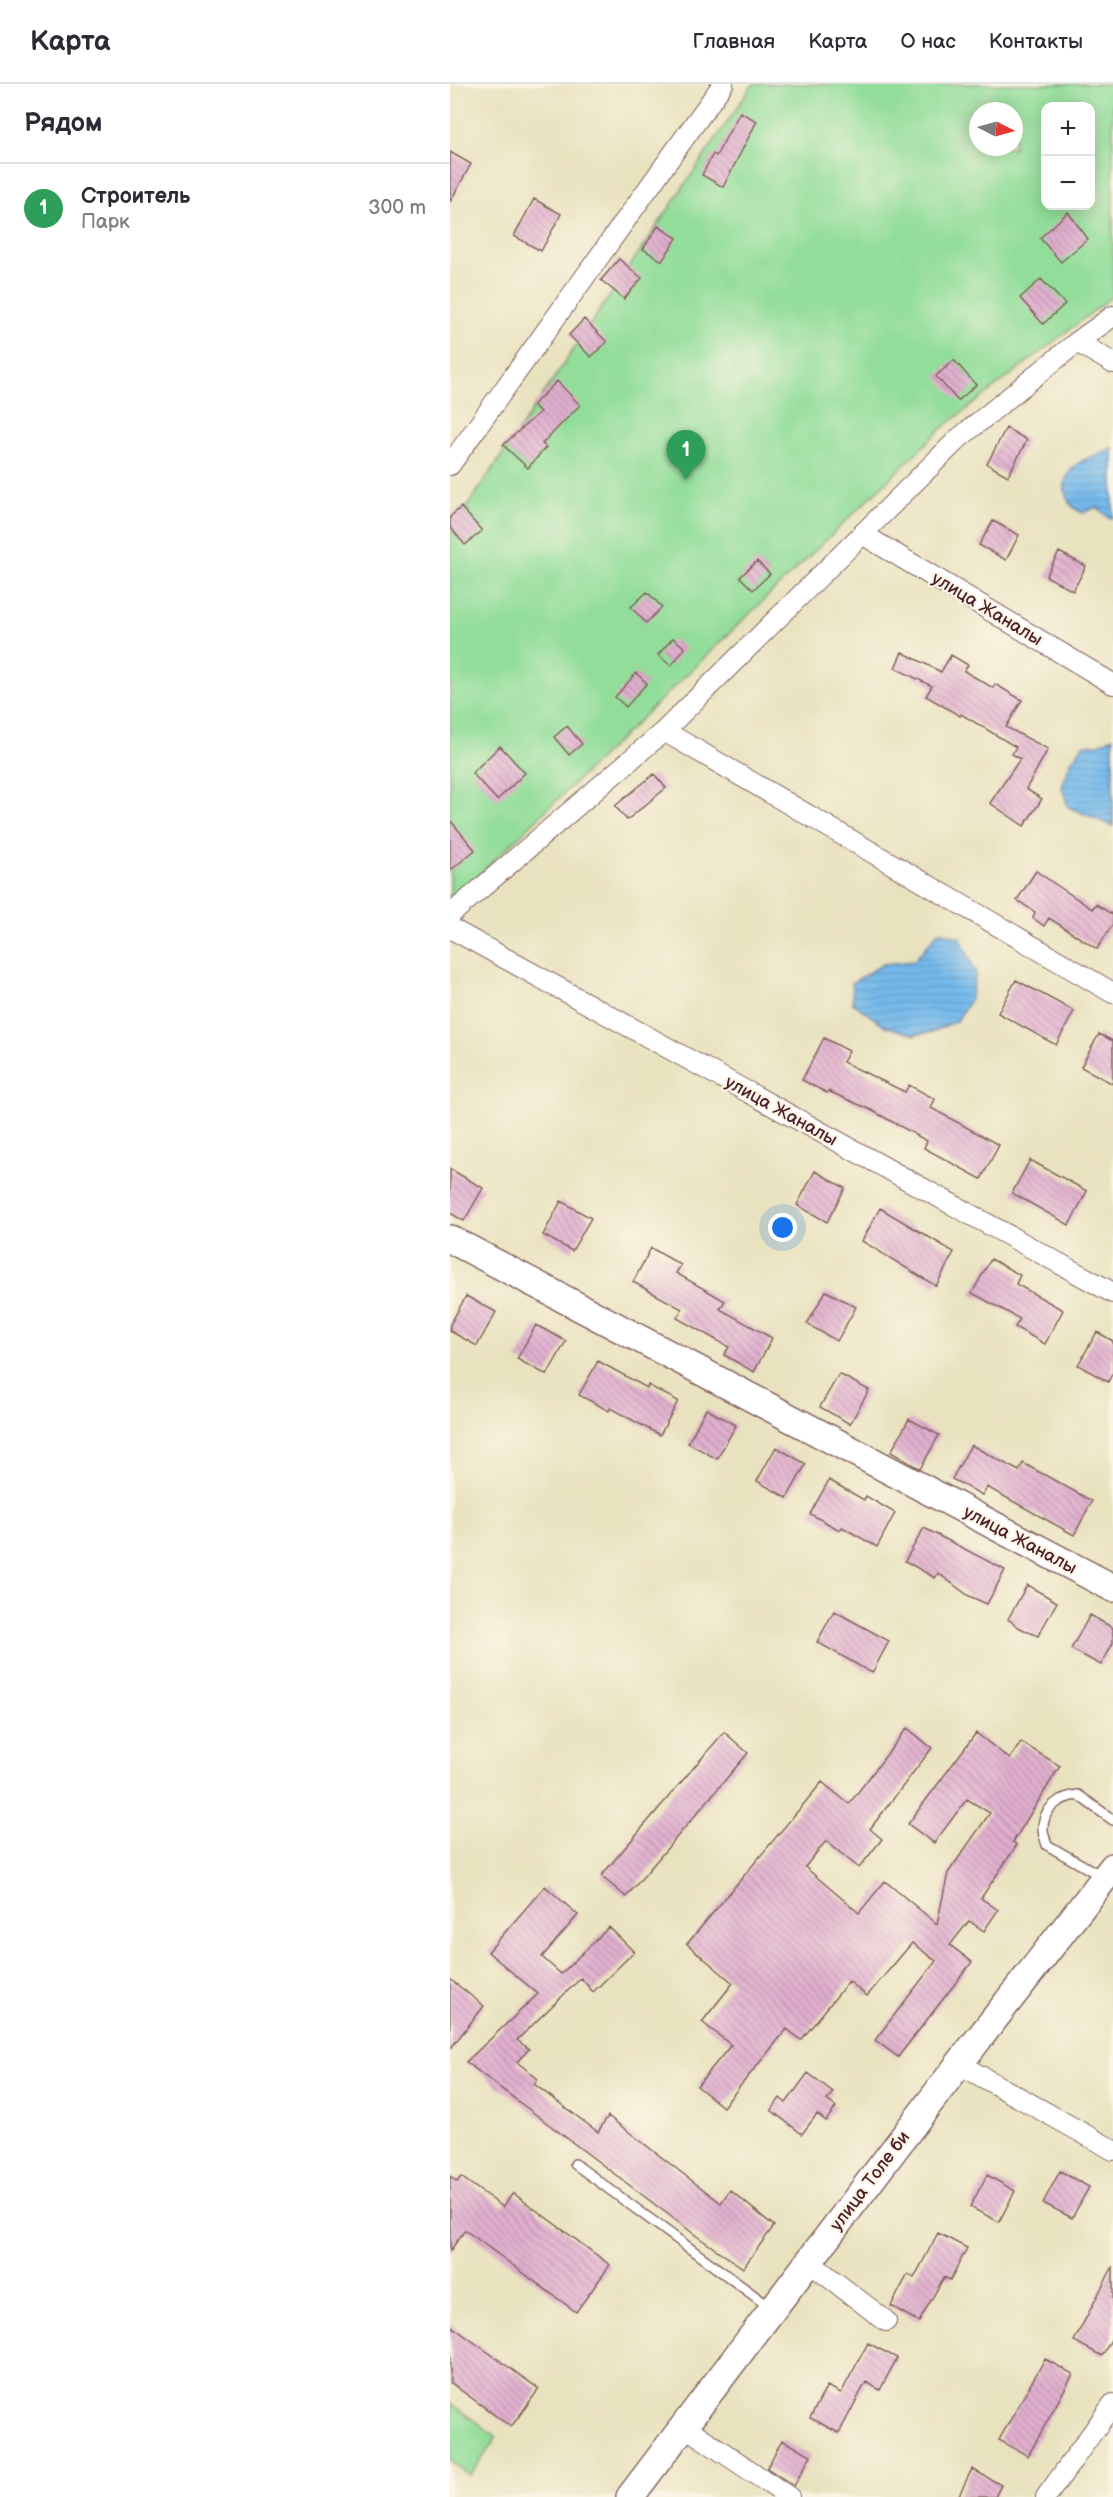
<!DOCTYPE html>
<html lang="ru">
<head>
<meta charset="utf-8">
<style>
  body { margin:0; font-family:"Balsamiq Sans",sans-serif; background:#f7f7f7; color:#2b2b33 }
  .controls { position:absolute; right:18px; top:18px; display:grid; overflow:hidden; border-radius:12px; box-shadow:0 3px 15px #0003 }
  .controls button { width:54px; height:54px; display:grid; place-items:center; padding:0; border:0; border-bottom:2px solid #e1e1e2; background:#fff; color:#2b2b33; font:30px sans-serif }
  .compass { position:absolute; left:519px; top:18px; width:54px; height:54px; border-radius:50%; background:#fff; box-shadow:0 3px 15px #0003; rotate:96deg }
  .you { position:absolute; left:333px; top:1144px; width:21px; height:21px; margin:-15px; border:4px solid #fff; border-radius:50%; background:#1a73e8; box-shadow:0 0 0 9px #1a73e833 }
  .badge { display:grid; place-items:center; width:39px; height:39px; border-radius:50%; background:#1f6fb2; color:#fff; font-size:20px; font-weight:700 }
  .pin { position:absolute; translate:-50% -50px; filter:drop-shadow(0 2px 3px #0008) }
  .pin::after { content:''; position:absolute; top:32px; width:21px; height:18px; background:inherit; clip-path:polygon(0 0,100% 0,50% 100%) }
  .list { margin:0; padding:0; list-style:none }
  h2 { display:flex; justify-content:space-between; align-items:center; height:78px; margin:0; padding:0 24px; font-size:26px }
  h2 small { font-size:20px; font-weight:400; color:#7c7c81 }
  .list li { display:grid; grid-template-columns:39px 1fr auto; gap:18px; align-items:center; box-sizing:border-box; height:90px; padding:0 24px; border-top:2px solid #e1e1e2 }
  .list b { display:block; font-size:22px; white-space:nowrap }
  .list p { margin:0; font-size:20px; white-space:nowrap; color:#7c7c81 }
  .list em { font-size:20px; font-style:normal; color:#7c7c81 }
  .map { position:relative; flex:none; width:663px; height:2413px; overflow:hidden }
  header { display:flex; align-items:center; gap:36px; box-sizing:border-box; height:84px; padding:0 30px; background:#fff; border-bottom:2px solid #e1e1e2 }
  header strong { font-size:28px }
  nav { display:flex; gap:33px; margin-inline-start:auto; font-size:21px }
  main { display:flex }
  aside { flex:1; background:#fff }
  .map>svg:first-child { display:block }
</style>
</head>
<body>
<header>
<strong>Карта</strong>
<nav><a>Главная</a><a>Карта</a><a>О нас</a><a>Контакты</a></nav>
</header>
<main>
<aside>
<h2>Рядом<small></small></h2>
<ul class="list">
<li><span class="badge" style="background:#2e9e5b">1</span><div><b>Строитель</b><p>Парк</p></div><em>300 m</em></li>
</ul>
</aside>
<div class="map">
<svg width="663" height="2413" viewBox="0 0 663 2413">
  <defs>
    <pattern id="water-rules" width="6" height="5" patternUnits="userSpaceOnUse" patternTransform="scale(1.5)"><rect width="6" height="5" fill="#74baeb"/><path d="M0 2.5h6" fill="none" stroke="#669fca"/></pattern>
    <pattern id="building-back-hatch" width="6" height="6" patternUnits="userSpaceOnUse" patternTransform="scale(1.5)"><rect width="6" height="6" fill="#e1b0cf"/><path d="M-1 5l2 2M0 0l6 6M5-1l2 2" fill="none" stroke="#b88fa8"/></pattern>
  </defs>
  <rect width="100%" height="100%" fill="#fcf5e5"/>
  <filter id="ink" filterUnits="userSpaceOnUse"><feTurbulence type="fractalNoise" baseFrequency=".0167" numOctaves="2"/><feDisplacementMap in="SourceGraphic" scale="12" xChannelSelector="R" yChannelSelector="G"/><feConvolveMatrix kernelMatrix="1 2 1 2 8 2 1 2 1" color-interpolation-filters="sRGB"/></filter>
  <filter id="wash" filterUnits="userSpaceOnUse"><feTurbulence type="fractalNoise" baseFrequency=".008" numOctaves="4" result="noise"/><feDisplacementMap in="SourceGraphic" scale="24" xChannelSelector="R" yChannelSelector="G"/><feGaussianBlur stdDeviation="1.35" result="paint"/><feColorMatrix in="noise" values="0 0 0 0 0 0 0 0 0 0 0 0 0 0 0 0 0 1.4 0 .05"/><feComposite in="paint" operator="in"/></filter>
  <g filter="url(#wash)">
    <rect width="100%" height="100%" fill="#e9e2bf"/>
    <path fill="#91dd99" stroke="#6e7e62" stroke-width="1.5" fill-rule="evenodd" d="M303,0H663V212L491,345L0,819V448ZM596,22H640V122H596ZM528,27H564V63H528Z
      M0,2319L47,2353L20,2392L0,2377Z"/>
    <path fill="url(#water-rules)" stroke="#5f6c8b" stroke-width="1.5" d="M663,364V434L658,433L647,423L633,429C614,421 608,399 624,383C632,374 652,369 663,364Z
      M663,653V742L618,723L612,703L620,679L634,660H649Z
      M489,847L511,854L526,889L520,916L507,937L482,948L465,951L435,942L403,919L402,899L433,880L464,877Z"/>
    <g id="blocks">
      <path fill="url(#building-back-hatch)" d="M290,28L307,37L273,103L252,91L263,70L266,72Z
        M0,68L21,80L0,118Z
        M84,115L111,130L91,167L64,152Z
        M618,128L638,155L611,178L590,154Z
        M208,142L227,154L212,177L193,165Z
        M169,175L192,194L174,215L151,196Z
        M591,195L615,220L593,240L570,214Z
        M134,235L157,258L141,273L119,251Z
        M504,276L526,301L508,317L486,292Z
        M107,297L130,321L92,360L96,363L78,384L53,361L90,328L83,321Z
        M556,344L577,356L558,392L537,380Z
        M11,423L32,447L15,461L0,443V433Z
        M543,437L569,451L556,476L529,461Z
        M609,468L636,482L623,507L596,492Z
        M307,477L320,490L303,506L290,493Z
        M197,508L212,523L196,539L181,523Z
        M223,554L235,564L221,582L208,571Z
        M452,568L491,588L501,571L518,581L514,587L543,604L545,600L572,616L556,643L598,665L576,705L592,715L574,742L540,719L570,675L562,670L566,663L511,630L510,632L476,612L482,602L445,584Z
        M186,589L197,599L176,623L165,613Z
        M117,642L132,660L119,671L104,653Z
        M50,662L75,689L47,716L22,689Z
        M204,690L216,704L177,736L165,722Z
        M0,736L25,766L0,787Z
        M586,787L642,825L646,820L663,831V840L647,865L599,834L594,842L583,834L585,828L567,816Z
        M566,896L624,927L606,961L548,929Z
        M649,950L663,957V1000L631,983Z
        M374,954L399,967L393,978L455,1008L459,1001L485,1015L481,1024L549,1061L531,1095L474,1064L477,1057L421,1026L378,1007L377,1009L352,996Z
        M580,1076L637,1107L619,1141L562,1109Z
        M0,1085L33,1104L14,1137L0,1129Z
        M365,1087L395,1104L377,1138L347,1121Z
        M111,1117L141,1134L122,1167L93,1151Z
        M430,1124L504,1168L486,1202L412,1157Z
        M201,1164L231,1181L226,1189L275,1217L270,1225L322,1254L304,1288L274,1271L279,1263L227,1234L232,1225L183,1198Z
        M541,1175L570,1191L566,1200L613,1226L595,1260L565,1243L570,1235L522,1209Z
        M376,1207L406,1223L387,1257L357,1240Z
        M16,1212L46,1228L27,1262L0,1247V1241Z
        M86,1241L116,1257L97,1291L67,1275Z
        M647,1248L663,1257V1288L658,1298L628,1281Z
        M148,1277L197,1304L198,1301L228,1317L210,1351L160,1324L159,1327L129,1311Z
        M389,1290L419,1306L400,1340L370,1323Z
        M256,1325L286,1341L267,1375L238,1359Z
        M459,1335L489,1351L470,1385L441,1368Z
        M521,1361L569,1387L573,1379L642,1417L624,1451L537,1403L532,1411L502,1395Z
        M326,1363L356,1380L337,1414L307,1397Z
        M379,1396L414,1416L416,1412L445,1429L427,1463L392,1443L390,1446L360,1430Z
        M474,1444L555,1486L537,1520L519,1512L488,1489L485,1494L455,1477Z
        M577,1501L607,1518L588,1552L570,1544L558,1535Z
        M384,1527L439,1557L422,1589L367,1558Z
        M640,1531L663,1544V1559L651,1581L621,1565Z
        M457,1644L482,1664L420,1745L432,1755L409,1784L376,1757L355,1783L409,1829L435,1797L487,1840L498,1789L540,1729L517,1715L484,1759L458,1740L526,1649L560,1675L571,1658L610,1682L563,1758L567,1761L531,1814L548,1826L534,1847L519,1837L500,1861L522,1878L448,1973L425,1956L486,1877L462,1859L417,1912L399,1897L351,1956L337,1945L273,2023L247,2002L281,1961L252,1938L283,1899L237,1860L372,1698L399,1720Z
        M274,1648L298,1669L176,1813L151,1792Z
        M95,1802L128,1831L92,1873L111,1890L159,1843L184,1868L143,1908L131,1894L67,1956L79,1965L67,1978L88,1995L84,2000L148,2048L158,2032L271,2119L280,2106L324,2142L293,2184L248,2153L16,1978L88,1910L38,1868Z
        M0,1895L34,1922L0,1965Z
        M358,1989L383,2008L377,2016L386,2023L376,2037L367,2030L352,2050L321,2026L330,2014L336,2019Z
        M610,2087L639,2103L622,2134L593,2119Z
        M537,2091L565,2107L549,2138L520,2123Z
        M0,2092L7,2098L11,2093L53,2123L63,2109L160,2181L126,2228L15,2146L0,2167Z
        M488,2149L517,2164L500,2196L494,2193L469,2238L441,2222L458,2190L464,2194Z
        M663,2182V2252L652,2272L624,2257Z
        M0,2241L89,2305L61,2343L0,2298Z
        M418,2259L447,2274L430,2306L416,2298L389,2349L360,2334L377,2302L391,2309Z
        M595,2275L623,2290L578,2372L549,2356Z
        M332,2356L361,2371L344,2402L317,2384Z
        M522,2385L551,2401L545,2413H508Z"/>
    </g>
  </g>
  <g filter="url(#ink)">
    <use href="#blocks" fill-opacity="0" stroke="#82635f" stroke-width="1.5"/>
    <g fill="none" stroke-linecap="round" stroke-linejoin="round">
      <g stroke="#82635f" stroke-width="12">
        <path id="lane" d="M653,1793L597,1761C596,1757 593,1750 593,1746C592,1725 609,1713 628,1711L663,1736
          M125,2080L321,2224"/>
      </g>
      <g stroke="#82635f" stroke-width="22">
        <path id="street" d="M627,258L663,279
          M0,381L273,0
          M412,450L663,600
          M214,647L663,909
          M0,831L214,647L508,355L627,258L663,232
          M0,844L663,1209
          M509,1980L663,2066
          M359,2178L436,2237
          M234,2342L339,2413
          M596,2413L663,2320"/>
      </g>
      <g stroke="#82635f" stroke-width="30">
        <path id="secondary" d="M0,1155L663,1504
          M180,2413L509,1980L663,1783"/>
      </g>
      <use href="#lane" stroke="#fff" stroke-width="9"/>
      <use href="#street" stroke="#fff" stroke-width="20"/>
      <use href="#secondary" stroke="#fff" stroke-width="27"/>
    </g>
  </g>
  <g text-anchor="middle" dominant-baseline="central" stroke-width="4.5" stroke-linejoin="round" paint-order="stroke">
    <g font-size="18" fill="#4a1f2b" stroke="#fcf5e5">
      <text transform="translate(537 525) rotate(31)">улица Жаналы</text>
      <text transform="translate(331 1027) rotate(29)">улица Жаналы</text>
      <text transform="translate(570 1456) rotate(28)">улица Жаналы</text>
      <text transform="translate(420 2097) rotate(-53)">улица Толе би</text>
    </g>
  </g>
</svg>
<div class="controls">
<button>+</button>
<button>−</button>
</div>
<svg class="compass" viewBox="-18 -18 36 36"><path d="M0-13l5 13h-10z" fill="#e53935"/><path d="M0 13l5-13h-10z" fill="#7c7c81"/></svg>
<div class="you"></div>
<div class="pin badge" style="left:236px;top:396px;background:#2e9e5b">1</div>
</div>
</main>
</body>
</html>
